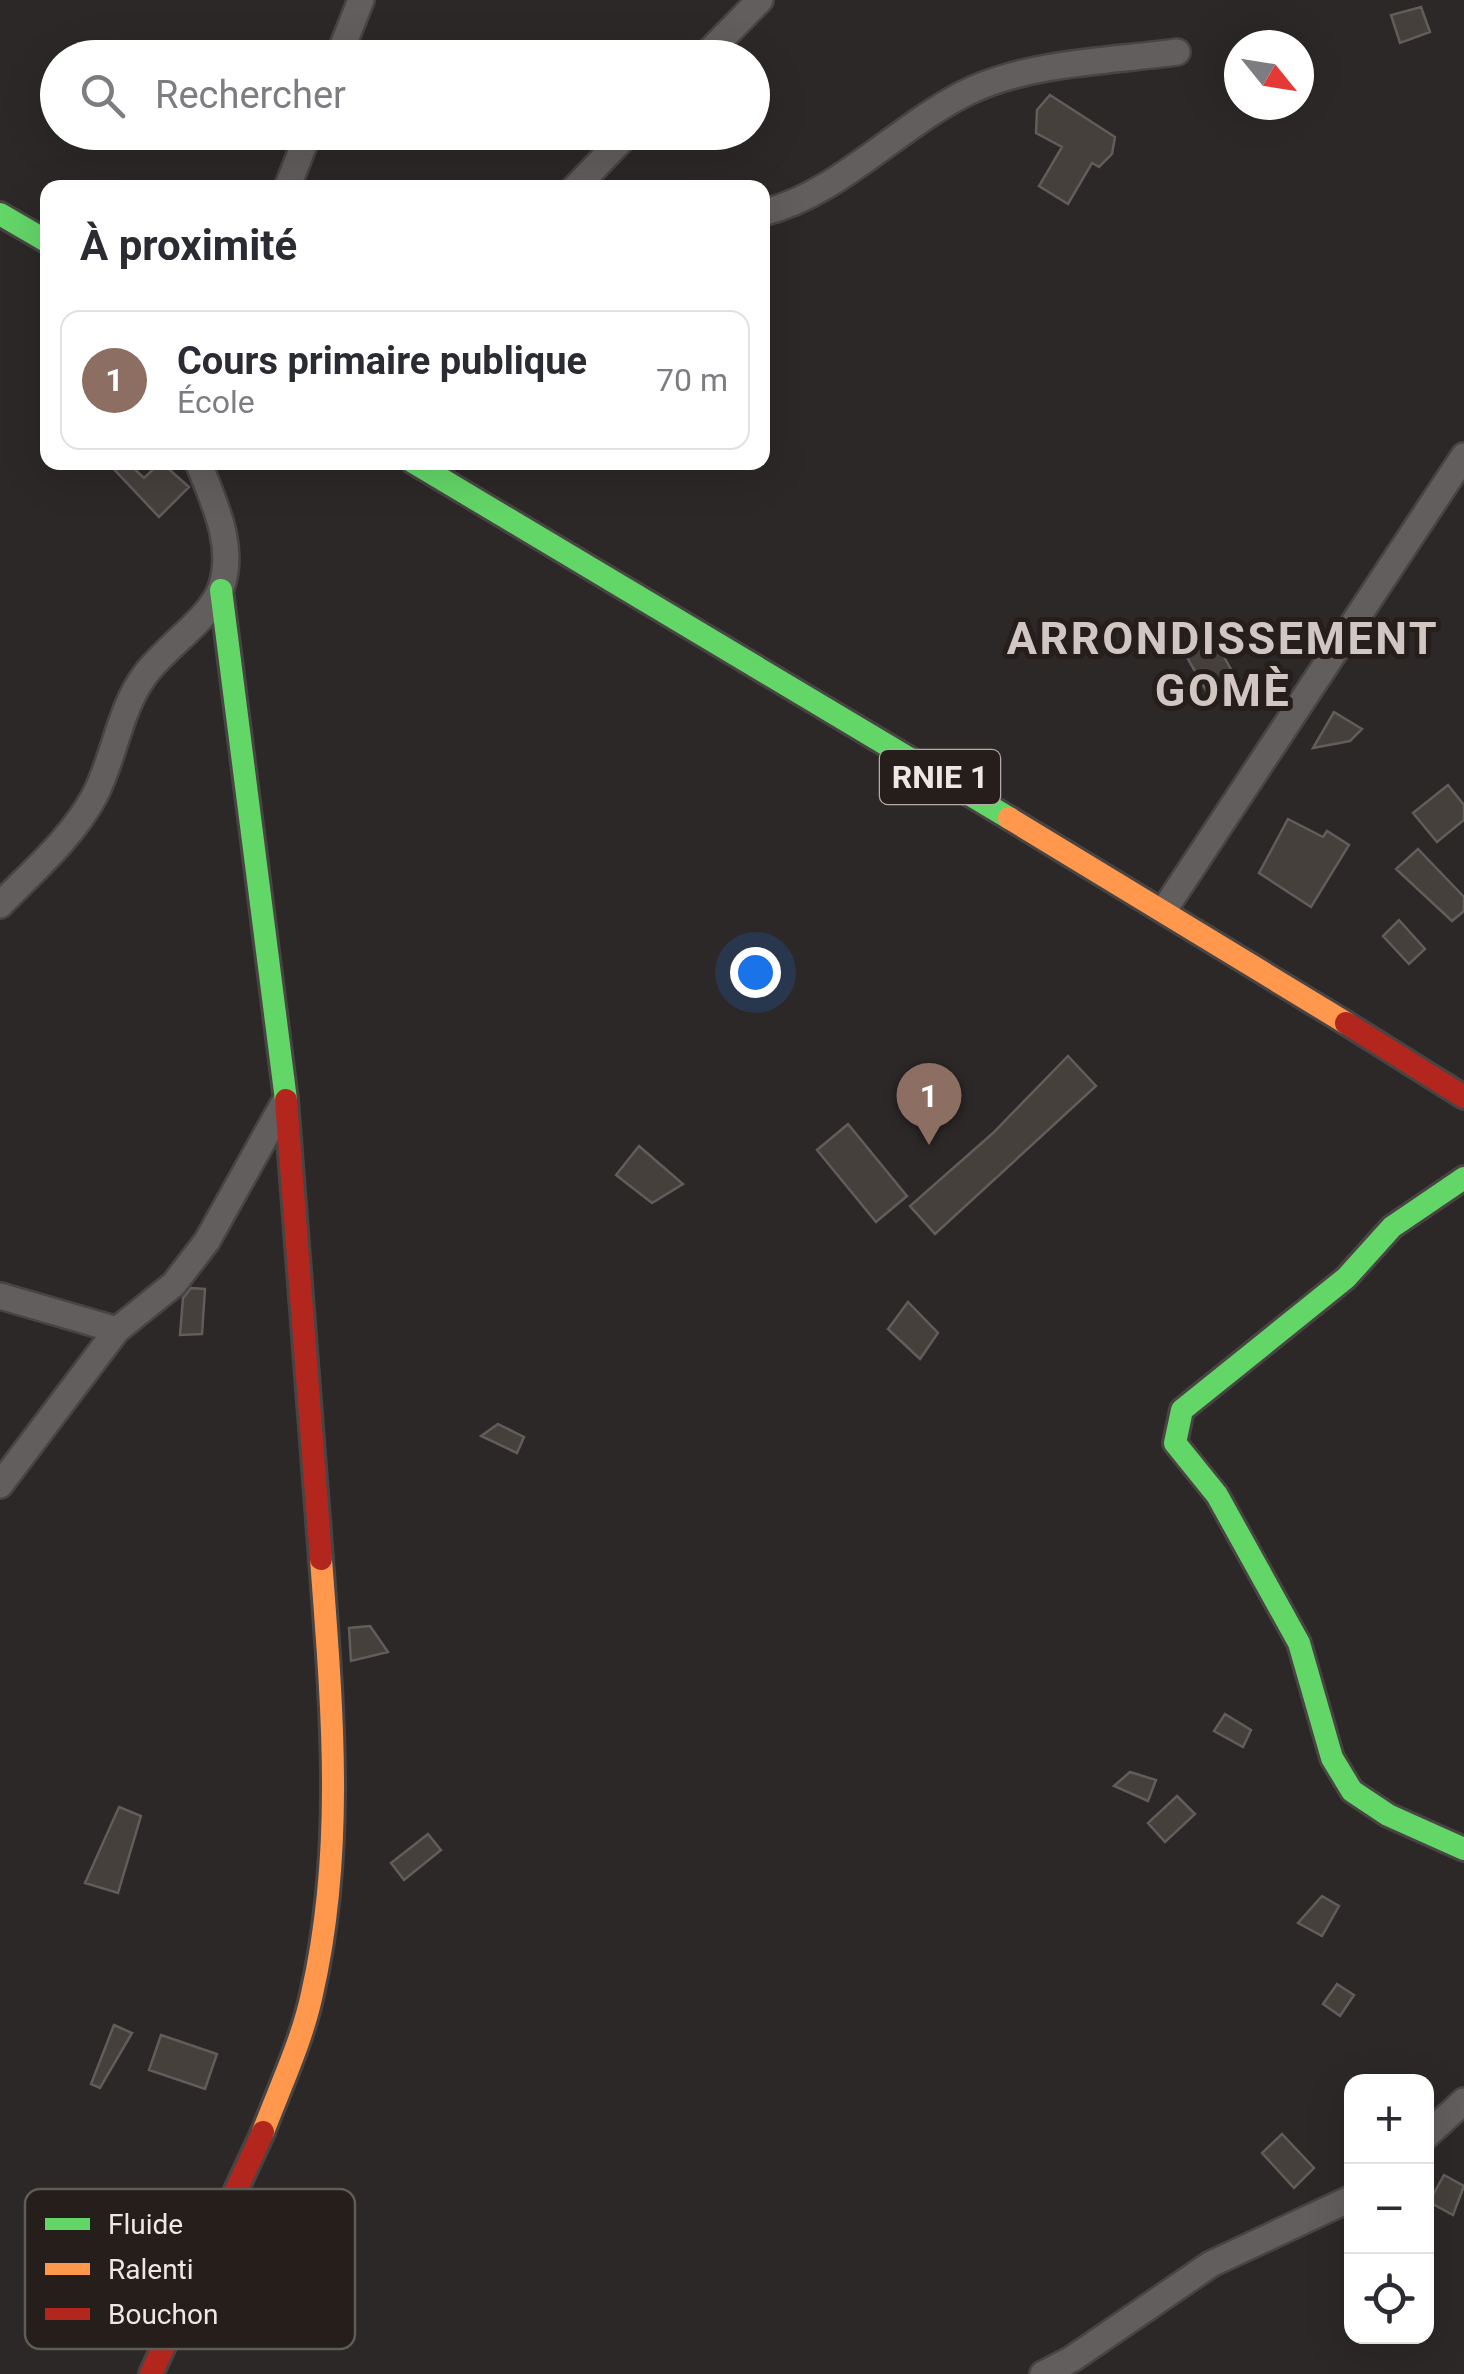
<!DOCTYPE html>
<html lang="fr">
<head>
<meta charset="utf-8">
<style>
  body { margin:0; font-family:Roboto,sans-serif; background:#f7f7f7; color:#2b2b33 }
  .controls { position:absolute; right:30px; bottom:30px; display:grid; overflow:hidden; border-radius:20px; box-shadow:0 10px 40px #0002 }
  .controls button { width:90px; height:90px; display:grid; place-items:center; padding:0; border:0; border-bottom:2px solid #e1e1e2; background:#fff; color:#2b2b33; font:50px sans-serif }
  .compass { position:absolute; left:1224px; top:30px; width:90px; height:90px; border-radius:50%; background:#fff; box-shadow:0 10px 40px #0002; rotate:120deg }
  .you { position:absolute; left:755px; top:972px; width:35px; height:35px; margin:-25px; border:8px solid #fff; border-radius:50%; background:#1a73e8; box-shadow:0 0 0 15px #1a73e833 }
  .badge { display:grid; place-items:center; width:65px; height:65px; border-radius:50%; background:#646265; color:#fff; font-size:32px; font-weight:700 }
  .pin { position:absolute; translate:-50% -82px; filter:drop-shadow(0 2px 5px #0008) }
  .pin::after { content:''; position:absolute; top:52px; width:35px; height:30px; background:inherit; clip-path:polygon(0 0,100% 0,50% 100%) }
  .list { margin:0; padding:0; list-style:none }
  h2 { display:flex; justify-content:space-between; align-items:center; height:130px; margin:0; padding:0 40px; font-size:42px }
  h2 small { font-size:32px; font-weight:400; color:#7c7c81 }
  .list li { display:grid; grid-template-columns:65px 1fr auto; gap:30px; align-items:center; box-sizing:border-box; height:140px; margin:0 20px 20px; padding:0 20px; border:2px solid #e1e1e2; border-radius:20px }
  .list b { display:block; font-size:38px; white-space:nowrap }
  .list p { margin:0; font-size:32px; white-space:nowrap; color:#7c7c81 }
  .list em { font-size:32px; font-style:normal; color:#7c7c81 }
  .icon { flex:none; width:55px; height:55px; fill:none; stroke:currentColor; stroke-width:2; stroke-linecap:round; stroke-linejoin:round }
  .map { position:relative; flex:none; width:1464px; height:2374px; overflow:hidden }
  .search { position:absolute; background:#fff; box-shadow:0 10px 40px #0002; left:40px; top:40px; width:730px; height:110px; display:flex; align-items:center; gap:25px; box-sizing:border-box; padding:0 35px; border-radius:55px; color:#7c7c81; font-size:38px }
  .panel { position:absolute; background:#fff; box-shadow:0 10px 40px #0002; left:40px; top:180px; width:730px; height:290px; border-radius:20px }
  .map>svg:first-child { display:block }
</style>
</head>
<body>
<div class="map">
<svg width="1464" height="2374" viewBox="0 0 1464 2374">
  <rect width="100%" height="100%" fill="#2c2827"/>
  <path fill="#45403c" stroke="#605d5b" stroke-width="2.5" d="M1421,7L1430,32L1400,43L1391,15Z
    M1050,95L1115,137L1112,154L1099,167L1092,163L1068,204L1039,186L1062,147L1036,133L1037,110Z
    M127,462L144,478L161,462L189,487L159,517L109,464Z
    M1212,636L1236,678L1208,694L1184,652Z
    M1334,712L1362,729L1350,741L1313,748Z
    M1448,785L1464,805V820L1437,842L1413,813Z
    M1288,819L1323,837L1327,831L1349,845L1311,907L1259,873Z
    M1418,849L1464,897V911L1452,921L1396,869Z
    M1399,920L1425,949L1409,964L1383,936Z
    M1068,1056L1096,1086L935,1234L910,1206L993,1133Z
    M848,1124L907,1196L876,1222L817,1150Z
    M639,1146L683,1184L652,1203L616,1175Z
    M191,1288L205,1289L202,1334L180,1335L183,1298Z
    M908,1302L938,1333L920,1359L888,1329Z
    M498,1424L524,1437L517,1453L481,1436Z
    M370,1626L388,1652L351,1661L349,1628Z
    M1225,1714L1251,1730L1243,1747L1214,1731Z
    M1130,1772L1156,1780L1148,1801L1114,1786Z
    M1177,1796L1195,1814L1165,1842L1148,1823Z
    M119,1807L141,1816L118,1893L85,1883Z
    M428,1834L441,1850L404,1880L391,1863Z
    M1322,1896L1339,1906L1322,1936L1298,1923Z
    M1337,1984L1354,1995L1340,2016L1323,2004Z
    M114,2025L132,2033L100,2088L91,2084Z
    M161,2035L217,2054L205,2089L149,2070Z
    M1282,2134L1314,2168L1294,2188L1262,2153Z
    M1444,2175L1464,2186L1453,2215L1429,2202Z"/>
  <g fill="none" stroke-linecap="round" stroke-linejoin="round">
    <g stroke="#484443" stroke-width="30">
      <path id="street" d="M338,58L361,0
        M703,58L760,0
        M287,188L309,132
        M575,188L629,132
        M762,213C841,194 901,122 974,89C1035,62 1111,61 1177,52
        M0,905C34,870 72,838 95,795C115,756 119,710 145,675C164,648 211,618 221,588C236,546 213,500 198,462
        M1164,910L1464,456
        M0,1296L117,1330
        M0,1485L117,1330L174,1284L207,1241L284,1103
        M1426,2136L1464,2101
        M1043,2374L1072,2359L1211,2264L1352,2198"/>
    </g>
    <g stroke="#484443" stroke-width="28">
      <path id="fast" d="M0,214L48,242
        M413,462L1009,818
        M221,590L286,1100
        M1464,1178L1392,1227L1346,1278L1182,1410L1175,1443L1217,1495L1299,1643L1332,1758L1352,1791L1388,1815L1464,1849"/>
    </g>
    <g stroke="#484443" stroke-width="28">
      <path id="slow" d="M1009,818L1346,1023
        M263,2132C280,2087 302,2041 312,1994C345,1849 332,1706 321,1559"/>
    </g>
    <g stroke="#484443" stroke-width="28">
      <path id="jam" d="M1346,1023L1464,1097
        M286,1100L321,1559
        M151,2374L263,2132"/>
    </g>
    <use href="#street" stroke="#615e5d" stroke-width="25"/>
    <use href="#fast" stroke="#63d668" stroke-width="22"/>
    <use href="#slow" stroke="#ff974d" stroke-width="22"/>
    <use href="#jam" stroke="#b3261e" stroke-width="22"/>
  </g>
  <g text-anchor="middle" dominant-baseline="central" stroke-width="10" stroke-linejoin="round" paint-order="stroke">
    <rect fill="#251e1b" stroke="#b1aba9" stroke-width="2.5" x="880" y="750" width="120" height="54" rx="8"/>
    <g font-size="32" font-weight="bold" fill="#ede8e6">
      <text x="940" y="777">RNIE 1</text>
    </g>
    <g font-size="45" font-weight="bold" letter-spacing="2.5" fill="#d1c6c2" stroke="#251e1b">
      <text x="1223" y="638">ARRONDISSEMENT<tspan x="1223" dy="52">GOMÈ</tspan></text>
    </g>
  </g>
  <rect x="25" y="2189" width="330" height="160" rx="15" fill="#251e1b" stroke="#615b58" stroke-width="2.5"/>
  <rect x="45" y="2218" width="45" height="12" fill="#63d668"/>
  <rect x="45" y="2263" width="45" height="12" fill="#ff974d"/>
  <rect x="45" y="2308" width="45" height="12" fill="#b3261e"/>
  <g font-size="28" fill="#ede8e6">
    <text x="108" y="2234">Fluide</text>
    <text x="108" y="2279">Ralenti</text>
    <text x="108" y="2324">Bouchon</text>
  </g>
</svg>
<div class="controls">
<button>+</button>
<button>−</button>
<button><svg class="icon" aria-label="locate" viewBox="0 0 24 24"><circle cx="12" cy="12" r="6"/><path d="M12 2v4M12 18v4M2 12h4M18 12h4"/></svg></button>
</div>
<svg class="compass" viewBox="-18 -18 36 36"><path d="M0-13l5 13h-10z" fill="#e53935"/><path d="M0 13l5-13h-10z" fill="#7c7c81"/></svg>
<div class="you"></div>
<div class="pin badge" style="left:929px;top:1145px;background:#8d6e63">1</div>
<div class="search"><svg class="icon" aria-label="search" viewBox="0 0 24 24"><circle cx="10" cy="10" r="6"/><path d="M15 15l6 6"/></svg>Rechercher</div>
<section class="panel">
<h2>À proximité<small></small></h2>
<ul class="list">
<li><span class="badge" style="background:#8d6e63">1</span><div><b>Cours primaire publique</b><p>École</p></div><em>70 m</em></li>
</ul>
</section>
</div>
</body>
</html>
